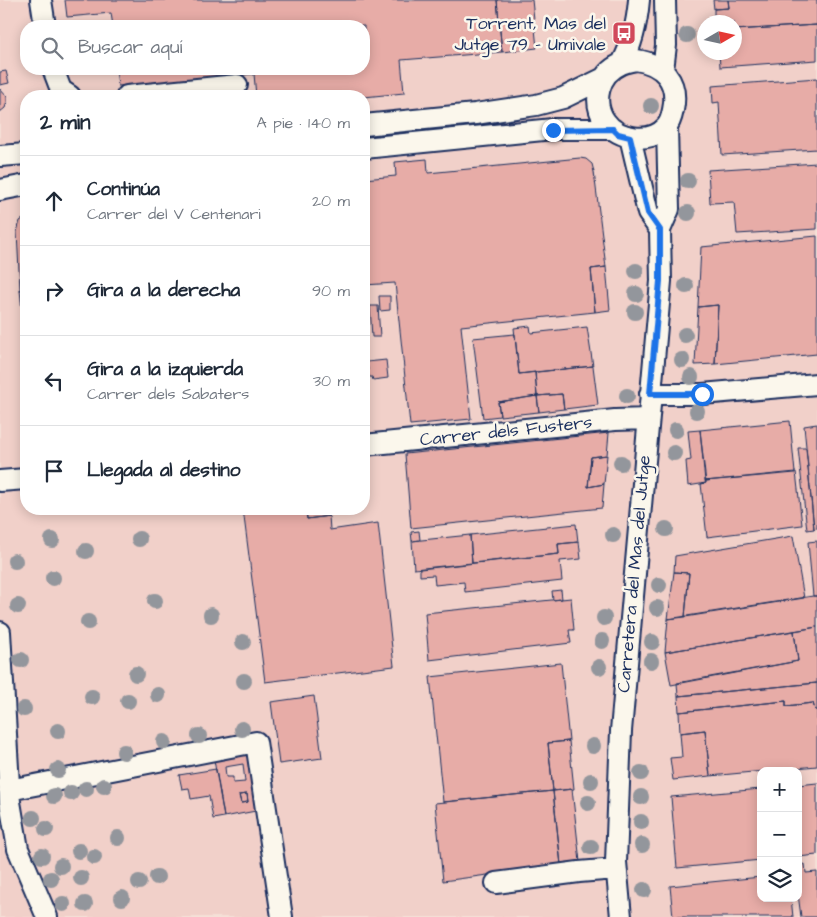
<!DOCTYPE html>
<html lang="es">
<head>
<meta charset="utf-8">
<style>
  body { margin:0; font-family:"Architects Daughter",sans-serif; background:#f2f2f3; color:#1f2937 }
  .controls { position:absolute; right:15px; bottom:15px; display:grid; overflow:hidden; border-radius:10px; box-shadow:0 2px 12px #0003 }
  .controls button { width:45px; height:45px; display:grid; place-items:center; padding:0; border:0; border-bottom:1px solid #e0e1e3; background:#fff; color:#1f2937; font:25px sans-serif }
  .compass { position:absolute; left:697px; top:15px; width:45px; height:45px; border-radius:50%; background:#fff; box-shadow:0 2px 12px #0003; rotate:81deg }
  .stop { position:absolute; width:15px; height:15px; margin:-11px; border:4px solid #1a73e8; border-radius:50%; background:#fff }
  .stop.end { background:#1a73e8; border-color:#fff; box-shadow:0 1px 5px #0008 }
  .list { margin:0; padding:0; list-style:none }
  h2 { display:flex; justify-content:space-between; align-items:center; height:65px; margin:0; padding:0 20px; font-size:21px }
  h2 small { font-size:16px; font-weight:400; color:#747a83 }
  .list li { display:grid; grid-template-columns:32px 1fr auto; gap:15px; align-items:center; box-sizing:border-box; height:90px; padding:0 20px; border-top:1px solid #e0e1e3 }
  .list b { display:block; font-size:19px; white-space:nowrap }
  .list p { margin:0; font-size:16px; white-space:nowrap; color:#747a83 }
  .list em { font-size:16px; font-style:normal; color:#747a83 }
  .icon { flex:none; width:28px; height:28px; fill:none; stroke:currentColor; stroke-width:2; stroke-linecap:round; stroke-linejoin:round }
  .map { position:relative; flex:none; width:817px; height:917px; overflow:hidden }
  .search { position:absolute; background:#fff; box-shadow:0 2px 12px #0003; left:20px; top:20px; width:350px; height:55px; display:flex; align-items:center; gap:12px; box-sizing:border-box; padding:0 18px; border-radius:20px; color:#747a83; font-size:19px }
  .panel { position:absolute; background:#fff; box-shadow:0 2px 12px #0003; left:20px; top:90px; width:350px; height:425px; border-radius:20px }
  .map>svg:first-child { display:block }
</style>
</head>
<body>
<div class="map">
<svg width="817" height="917" viewBox="0 0 817 917">
  <rect width="100%" height="100%" fill="#f5e0d7"/>
  <filter id="ink" filterUnits="userSpaceOnUse"><feTurbulence type="fractalNoise" baseFrequency=".02" numOctaves="2"/><feDisplacementMap in="SourceGraphic" scale="10" xChannelSelector="R" yChannelSelector="G"/><feConvolveMatrix kernelMatrix="1 2 1 2 8 2 1 2 1" color-interpolation-filters="sRGB"/></filter>
  <g filter="url(#ink)">
    <path fill="#f1d0c9" fill-rule="evenodd" d="M0,0H817V917H0ZM704,22H734V52H704ZM26,26H364V69H26ZM26,96H364V509H26ZM761,771H798V898H761Z"/>
    <path fill="#e7aca7" stroke="#1b2f5e" fill-rule="evenodd" d="M65,0H497L502,52L401,60L404,93L364,97L256,96L254,74L118,86L116,69H364V26H113L111,13L67,17Z
      M497,0H532L537,48L502,52Z
      M713,0H728L729,8L714,9Z
      M728,0H817V25L734,30V22H714V9L729,8Z
      M817,25V60L720,67L719,52H734V30Z
      M6,71L9,83L0,85V72Z
      M817,78V149L722,155L719,102L713,103L712,86Z
      M0,89L7,97V102L5,108L0,112Z
      M580,158L586,159L592,164L594,172L606,267L591,269L595,312L461,326L471,419L410,425L395,283L364,285V179L396,176L395,162L427,159L428,173Z
      M817,163V229L737,234L734,202L710,203L708,170Z
      M26,217V289L20,290L17,232L20,221Z
      M817,236V354L715,364L718,305L698,307L701,247Z
      M606,267L610,310L595,312L591,269Z
      M26,289V299L21,300L20,290Z
      M379,296H390V310L380,311Z
      M26,299V326H23L21,300Z
      M718,305L715,364L695,365L698,307Z
      M370,306H378L380,337H372Z
      M530,326L531,333L587,327L593,366L519,374L514,328Z
      M515,334L519,374L535,372L537,396L498,402L500,416L483,418L473,338Z
      M23,336H26V357H25Z
      M386,360L388,378L373,380L372,377H369L367,362Z
      M593,366L598,405L564,409L562,394L537,396L535,372Z
      M562,394L564,409L539,412L537,396Z
      M537,396L539,412L500,416L498,402Z
      M790,421L795,473L705,481L700,430Z
      M817,424V528L814,529L804,426Z
      M700,430L706,483L688,486L686,461L691,460L688,431Z
      M609,433L607,455L591,457L588,487L604,484L602,508L411,528L405,454Z
      M798,448H806L814,529L807,530Z
      M607,455L604,484L588,487L591,457Z
      M796,472L802,525L707,537L701,484L706,483L705,481Z
      M243,509H306L307,519L329,516L330,530L378,523L394,666L265,682Z
      M306,509H328L329,516L307,519Z
      M576,524L578,542L558,544L559,554L472,563L470,535Z
      M419,531L420,540L412,541L411,532Z
      M470,535L472,563L414,569L412,541Z
      M793,536L804,598L685,617L689,573L674,572L675,556Z
      M817,541V596H813L808,542Z
      M579,542L581,559L560,561L562,581L465,592L464,582L435,585L434,575L420,576V569L559,554L558,544Z
      M674,572L689,573L685,617L668,619Z
      M561,590L562,599L553,600L552,591Z
      M813,596H817V627L665,652L668,619Z
      M571,598L574,630H569L571,643L429,660L425,613Z
      M817,627V683L678,696L677,683L798,661L794,631Z
      M794,631L798,661L671,685L665,652Z
      M561,663L569,741L548,743L553,791L443,802L430,677Z
      M817,683V710H815L813,703L786,706V701L679,712L678,696Z
      M314,696L322,758L279,764L271,702Z
      M786,701V706L813,703L815,710H817V766L710,776L705,730L680,733L679,712Z
      M705,730L710,776L673,780L670,758L682,757L680,733Z
      M569,741L574,789L553,791L548,743Z
      M252,754L261,810L224,817L214,760ZM243,764L245,782L233,783V777H226L225,767ZM247,794L248,802L241,803L239,795Z
      M216,769L224,817L213,819L209,796L191,799L189,788L182,789L179,775Z
      M817,783V855L798,857V785Z
      M572,789L580,862L561,865L553,791Z
      M761,789V860L677,868L671,797Z
      M553,791L561,865L443,881L435,803Z
      M247,794L248,802L241,803L239,795Z
      M805,864L806,873L817,872V917H801L798,894V865Z
      M761,877V898H791L793,917H673L670,886Z"/>
    <g fill="none" stroke-linecap="round" stroke-linejoin="round">
      <g stroke="#1b2f5e" stroke-width="24">
        <path id="minor" d="M41,0L45,26
          M636,60C663,64 679,81 673,110C672,115 670,123 666,127C651,144 618,140 605,121C592,102 598,74 621,64C625,62 631,61 636,60Z
          M622,63C633,43 637,23 639,0
          M53,69L61,90L70,96
          M663,70L666,45L665,0
          M127,96L237,85
          M364,125L475,114L536,105L563,98L604,78
          M630,137L648,213L660,230
          M364,148L553,129H613
          M0,156L26,154
          M0,190L26,185
          M650,394H702L817,384
          M364,445L615,420L648,419
          M0,481L26,479
          M0,632L10,802L18,849L47,917
          M9,790L256,742L282,917
          M496,883L579,872L616,869
          M621,917L616,862L621,731L661,281L660,230L669,209L667,127"/>
      </g>
      <use href="#minor" stroke="#fbf7ec" stroke-width="20"/>
    </g>
    <g fill="#93969c">
      <circle cx="687" cy="35" r="8"/>
      <circle cx="651" cy="106" r="8"/>
      <circle cx="688" cy="181" r="8"/>
      <circle cx="688" cy="213" r="8"/>
      <circle cx="636" cy="271" r="8"/>
      <circle cx="686" cy="286" r="8"/>
      <circle cx="636" cy="294" r="8"/>
      <circle cx="635" cy="312" r="8"/>
      <circle cx="685" cy="335" r="8"/>
      <circle cx="682" cy="360" r="8"/>
      <circle cx="691" cy="377" r="8"/>
      <circle cx="627" cy="396" r="8"/>
      <circle cx="697" cy="411" r="8"/>
      <circle cx="676" cy="430" r="8"/>
      <circle cx="674" cy="453" r="8"/>
      <circle cx="621" cy="463" r="8"/>
      <circle cx="666" cy="529" r="8"/>
      <circle cx="613" cy="535" r="8"/>
      <circle cx="139" cy="539" r="8"/>
      <circle cx="52" cy="540" r="8"/>
      <circle cx="86" cy="551" r="8"/>
      <circle cx="15" cy="561" r="8"/>
      <circle cx="53" cy="578" r="8"/>
      <circle cx="659" cy="585" r="8"/>
      <circle cx="155" cy="601" r="8"/>
      <circle cx="18" cy="606" r="8"/>
      <circle cx="657" cy="608" r="8"/>
      <circle cx="211" cy="615" r="8"/>
      <circle cx="604" cy="618" r="8"/>
      <circle cx="88" cy="622" r="8"/>
      <circle cx="602" cy="641" r="8"/>
      <circle cx="243" cy="642" r="8"/>
      <circle cx="652" cy="642" r="8"/>
      <circle cx="21" cy="660" r="8"/>
      <circle cx="651" cy="661" r="8"/>
      <circle cx="599" cy="667" r="8"/>
      <circle cx="136" cy="674" r="8"/>
      <circle cx="244" cy="681" r="8"/>
      <circle cx="158" cy="695" r="8"/>
      <circle cx="92" cy="697" r="8"/>
      <circle cx="128" cy="701" r="8"/>
      <circle cx="24" cy="709" r="8"/>
      <circle cx="242" cy="729" r="8"/>
      <circle cx="58" cy="731" r="8"/>
      <circle cx="199" cy="736" r="8"/>
      <circle cx="164" cy="742" r="8"/>
      <circle cx="593" cy="746" r="8"/>
      <circle cx="124" cy="752" r="8"/>
      <circle cx="58" cy="770" r="8"/>
      <circle cx="641" cy="773" r="8"/>
      <circle cx="591" cy="781" r="8"/>
      <circle cx="104" cy="786" r="8"/>
      <circle cx="86" cy="789" r="8"/>
      <circle cx="71" cy="793" r="8"/>
      <circle cx="54" cy="796" r="8"/>
      <circle cx="641" cy="797" r="8"/>
      <circle cx="588" cy="803" r="8"/>
      <circle cx="33" cy="818" r="8"/>
      <circle cx="641" cy="822" r="8"/>
      <circle cx="46" cy="829" r="8"/>
      <circle cx="118" cy="838" r="8"/>
      <circle cx="642" cy="845" r="8"/>
      <circle cx="591" cy="847" r="8"/>
      <circle cx="79" cy="851" r="8"/>
      <circle cx="42" cy="856" r="8"/>
      <circle cx="94" cy="857" r="8"/>
      <circle cx="61" cy="866" r="8"/>
      <circle cx="157" cy="877" r="8"/>
      <circle cx="81" cy="878" r="8"/>
      <circle cx="51" cy="879" r="8"/>
      <circle cx="139" cy="882" r="8"/>
      <circle cx="644" cy="890" r="8"/>
      <circle cx="122" cy="898" r="8"/>
      <circle cx="63" cy="904" r="8"/>
      <circle cx="85" cy="904" r="8"/>
    </g>
  </g>
  <g fill="none" stroke-linecap="round" stroke-linejoin="round" filter="url(#ink)">
    <path stroke="#1a73e8" stroke-width="6" d="M553,130L613,129L618,134L630,137L648,213L660,230V281L650,394H702"/>
  </g>
  <defs>
    <g id="bus-square" transform="scale(1.25)"><rect x="-9" y="-9" width="18" height="18" rx="4" fill="#d1495b" stroke="#fbf7ec"/><path d="M-5-6H5V4H4V6H2V4H-2V6H-4V4H-5ZM-3.5-4V0h7V-4ZM-3.5 1.2v1.5H-2V1.2ZM2 1.2v1.5H3.5V1.2Z" fill="#fff"/></g>
  </defs>
  <g fill-rule="evenodd">
    <use href="#bus-square" x="624" y="33"/>
  </g>
  <g text-anchor="middle" dominant-baseline="central" stroke-width="5" stroke-linejoin="round" paint-order="stroke">
    <g font-size="18" fill="#1b2f5e" stroke="#fbf7ec" text-anchor="end">
      <text x="606" y="23">Torrent, Mas del<tspan x="606" dy="21">Jutge 79 - Umivale</tspan></text>
    </g>
    <g font-size="18" fill="#1b2f5e" stroke="#fbf7ec">
      <text transform="translate(506 431) rotate(-6)">Carrer dels Fusters</text>
      <text transform="translate(634 574) rotate(-85)">Carretera del Mas del Jutge</text>
    </g>
  </g>
</svg>
<div class="controls">
<button>+</button>
<button>−</button>
<button><svg class="icon" aria-label="layers" viewBox="0 0 24 24"><path d="M12 4l9 5-9 5-9-5zM3 14l9 5 9-5"/></svg></button>
</div>
<svg class="compass" viewBox="-18 -18 36 36"><path d="M0-13l5 13h-10z" fill="#e53935"/><path d="M0 13l5-13h-10z" fill="#747a83"/></svg>
<div class="stop" style="left:702px;top:394px"></div>
<div class="stop end" style="left:553px;top:130px"></div>
<div class="search"><svg class="icon" aria-label="search" viewBox="0 0 24 24"><circle cx="10" cy="10" r="6"/><path d="M15 15l6 6"/></svg>Buscar aquí</div>
<section class="panel">
<h2>2 min<small>A pie · 140 m</small></h2>
<ul class="list">
<li><svg class="icon" aria-label="ahead" viewBox="0 0 24 24"><path d="M12 20V5M6 11l6-6 6 6"/></svg><div><b>Continúa</b><p>Carrer del V Centenari</p></div><em>20 m</em></li>
<li><svg class="icon" aria-label="right" viewBox="0 0 24 24"><path d="M7 20v-9h11M14 6l5 5-5 5"/></svg><div><b>Gira a la derecha</b></div><em>90 m</em></li>
<li><svg class="icon" aria-label="left" viewBox="0 0 24 24"><path d="M17 20v-9H6M10 6l-5 5 5 5"/></svg><div><b>Gira a la izquierda</b><p>Carrer dels Sabaters</p></div><em>30 m</em></li>
<li><svg class="icon" aria-label="arrive" viewBox="0 0 24 24"><path d="M6 21V4h12l-3 4 3 4H6"/></svg><div><b>Llegada al destino</b></div></li>
</ul>
</section>
</div>
</body>
</html>
